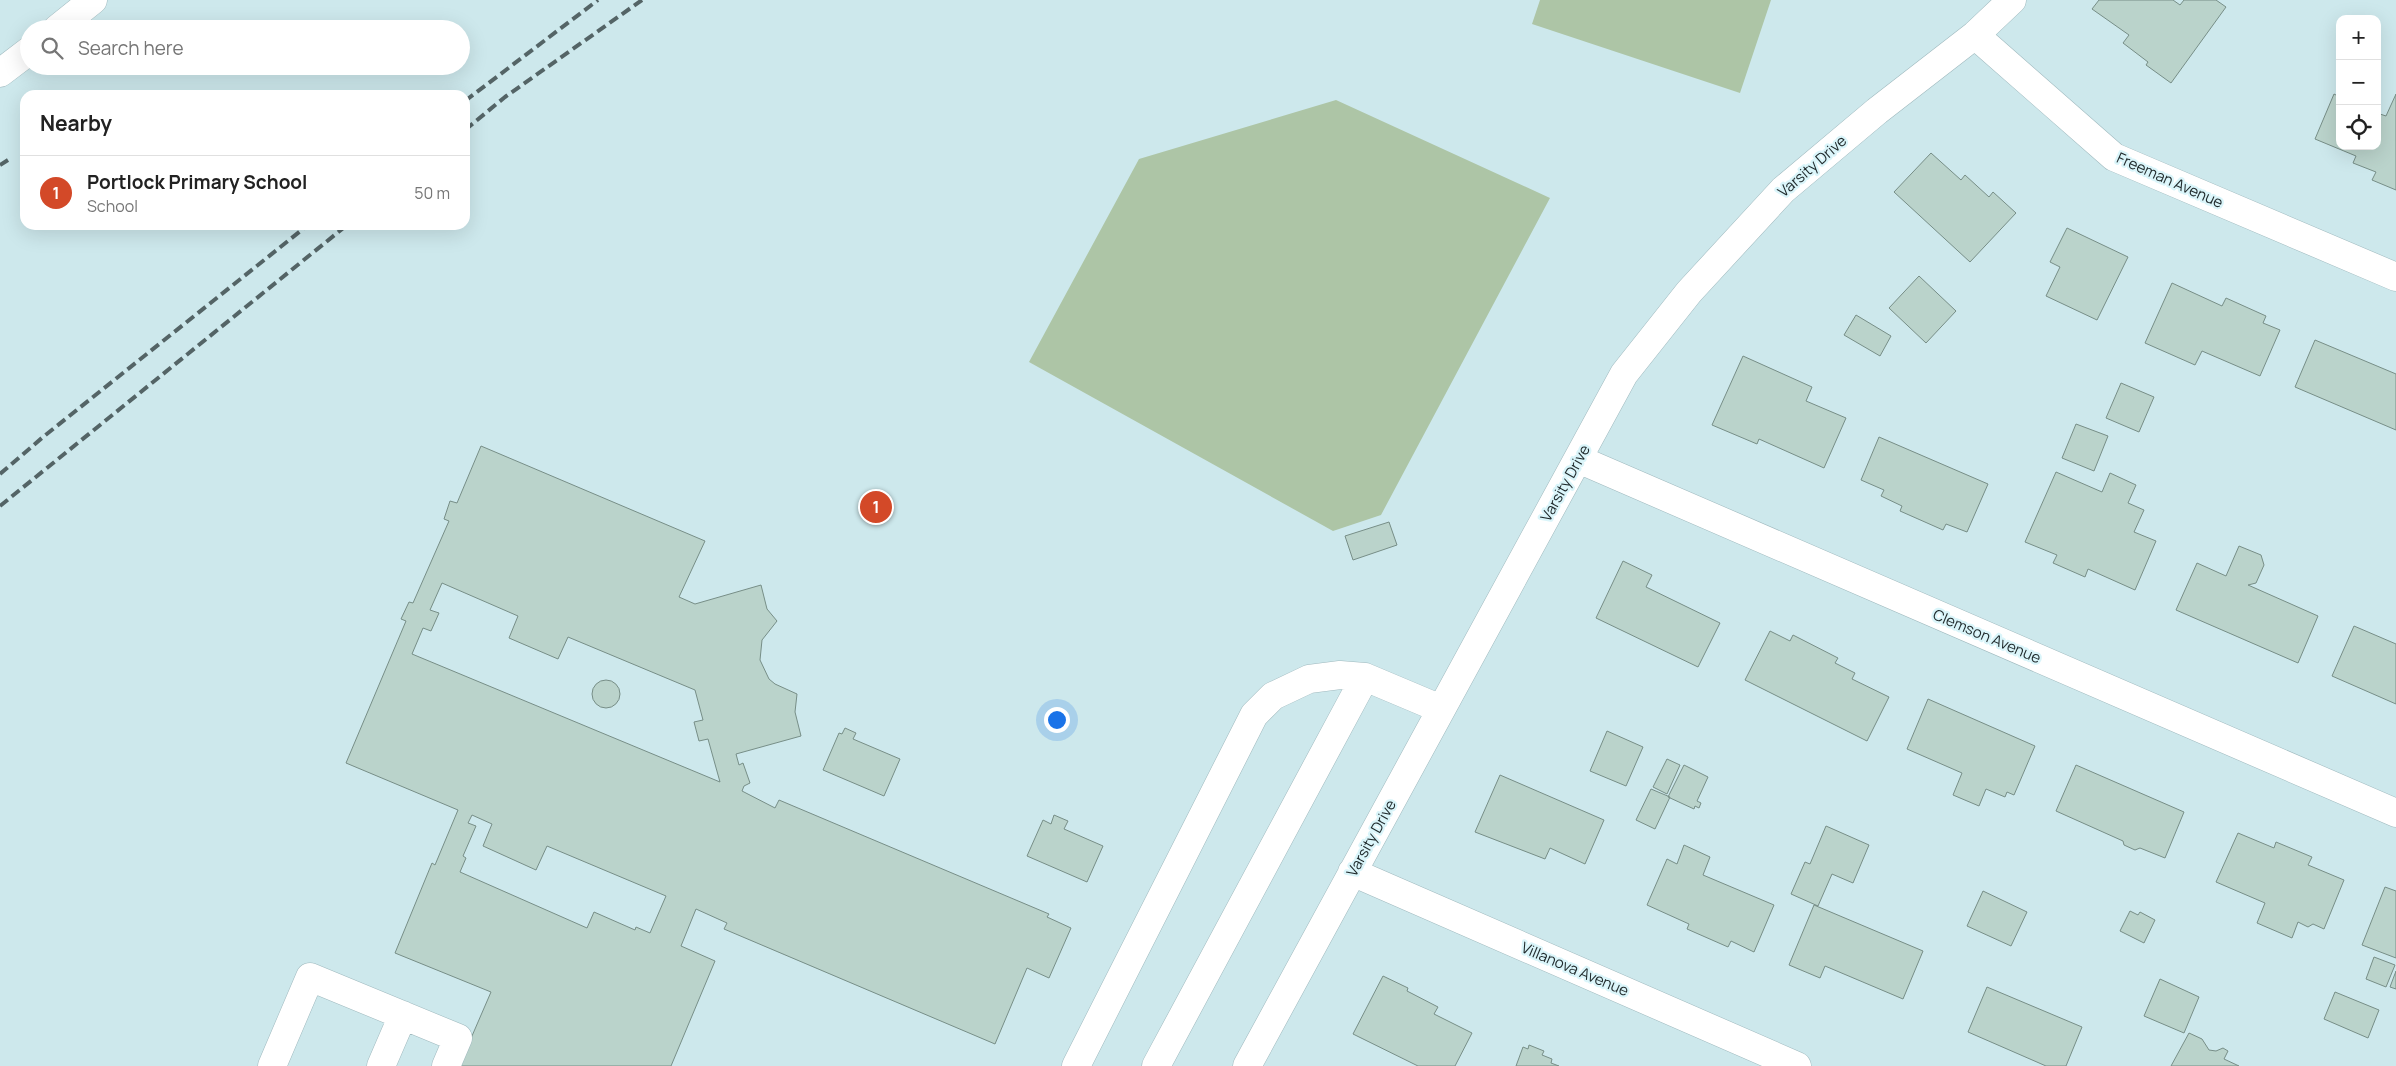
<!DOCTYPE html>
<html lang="en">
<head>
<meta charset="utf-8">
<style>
  body { margin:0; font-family:Manrope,sans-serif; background:#f6f6f6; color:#222 }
  .controls { position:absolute; right:15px; top:15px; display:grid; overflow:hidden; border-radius:10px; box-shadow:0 5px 20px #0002 }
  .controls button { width:45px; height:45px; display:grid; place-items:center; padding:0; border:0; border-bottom:1px solid #e0e0e0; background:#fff; color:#222; font:25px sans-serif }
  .you { position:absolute; left:1056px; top:719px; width:18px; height:18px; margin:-12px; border:4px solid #fff; border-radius:50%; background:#1a73e8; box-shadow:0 0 0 8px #1a73e833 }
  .badge { display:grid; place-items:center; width:32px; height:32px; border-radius:50%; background:#d34928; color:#fff; font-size:16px; font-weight:700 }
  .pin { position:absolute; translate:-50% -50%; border:2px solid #fff; box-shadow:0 1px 5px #0006 }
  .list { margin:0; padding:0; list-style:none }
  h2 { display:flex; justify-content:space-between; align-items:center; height:65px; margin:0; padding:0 20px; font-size:21px }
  h2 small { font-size:16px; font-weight:400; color:#767676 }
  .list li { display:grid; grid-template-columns:32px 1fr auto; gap:15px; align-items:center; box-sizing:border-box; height:75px; padding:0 20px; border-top:1px solid #e0e0e0 }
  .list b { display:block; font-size:19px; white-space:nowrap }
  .list p { margin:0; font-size:16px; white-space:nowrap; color:#767676 }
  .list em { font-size:16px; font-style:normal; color:#767676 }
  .icon { flex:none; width:28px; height:28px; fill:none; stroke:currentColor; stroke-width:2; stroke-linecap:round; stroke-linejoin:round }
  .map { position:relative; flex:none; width:2396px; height:1066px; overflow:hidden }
  .search { position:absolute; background:#fff; box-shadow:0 5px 20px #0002; left:20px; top:20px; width:450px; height:55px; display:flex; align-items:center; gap:12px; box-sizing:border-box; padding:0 18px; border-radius:28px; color:#767676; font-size:19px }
  .panel { position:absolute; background:#fff; box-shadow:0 5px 20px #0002; left:20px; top:90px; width:450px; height:140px; border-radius:15px }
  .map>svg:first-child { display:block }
</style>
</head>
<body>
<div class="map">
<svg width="2396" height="1066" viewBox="0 0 2396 1066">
  <rect width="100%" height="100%" fill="#cde8ec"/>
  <path fill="#adc5a6" d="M1540,0H1771L1740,93L1532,24Z
    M1336,100L1550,198L1381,515L1333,531L1029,362L1139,159Z"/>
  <path fill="#bad3cb" stroke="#778e87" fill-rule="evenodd" d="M2099,0H2173L2180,5L2184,0H2216L2226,7L2171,83L2146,65L2148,62L2123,43L2129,35L2092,9Z
    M2334,94L2340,97V146H2377V113L2386,116L2396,94V190L2372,180L2376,172L2353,163L2356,156L2315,139Z
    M1931,153L1961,180L1965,175L1989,197L1993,192L2016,213L1970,262L1894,192Z
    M2067,228L2128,257L2097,320L2046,296L2060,267L2050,262Z
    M1919,276L1956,311L1926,343L1889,308Z
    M2172,283L2222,306L2226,298L2266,316L2263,323L2280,330L2260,376L2202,351L2195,365L2145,343Z
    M1856,315L1891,336L1880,356L1844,335Z
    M2315,340L2396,374V430L2295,387Z
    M1743,356L1812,387L1806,401L1846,418L1824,468L1759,439L1757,444L1712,425Z
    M2121,383L2154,397L2139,432L2106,418Z
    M2076,424L2108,436L2094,471L2062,458Z
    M1879,437L1988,484L1967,532L1946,524L1943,530L1900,511L1902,506L1881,496L1884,490L1861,480Z
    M481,446L705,541L679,597L695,604L761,585L767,609L777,621L762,640L760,660L769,679L775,684L797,694L795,712L801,736L736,754L739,765L743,763L750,783L744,786L742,791L775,808L779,800L1049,914L1047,917L1071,928L1049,978L1027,968L995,1044L724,929L727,923L696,909L681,946L715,961L671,1066H459L491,992L395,953L432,863L435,865L458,810L346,763L406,621L401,619L409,602L413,603L449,521L444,519L450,501L457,503ZM442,583L518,616L509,638L558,659L568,637L695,690L703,720L694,722L699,741L708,739L720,782L412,654L423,628L431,631L439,613L430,610ZM472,815L492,824L483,846L536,870L547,846L666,896L650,933L636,927L635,930L594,912L587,928L460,872L466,858L463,856L476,826L468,823Z
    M2056,472L2102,492L2110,473L2136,485L2128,503L2144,510L2134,532L2156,541L2135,590L2088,569L2085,577L2053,563L2057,555L2025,542Z
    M1389,522L1397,545L1353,560L1345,536Z
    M2239,546L2261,555L2264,565L2256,583L2248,585L2318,616L2298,663L2176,610L2197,563L2226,576Z
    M1623,561L1652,575L1646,587L1720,623L1698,667L1596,618Z
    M2354,626L2396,644V704L2332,676Z
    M1770,631L1790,641L1793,635L1838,658L1835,663L1855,673L1852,679L1889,697L1867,741L1745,680Z
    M592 694a14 14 0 1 1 28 0a14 14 0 1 1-28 0Z
    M1928,699L2035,746L2014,795L2007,792L2005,797L1986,789L1979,806L1953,795L1962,773L1907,749Z
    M845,728L856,733L853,739L900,759L884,796L823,770L839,733L842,734Z
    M1607,731L1643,747L1626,786L1590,771Z
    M1667,759L1680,765L1667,794L1653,787Z
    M1684,765L1708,777L1697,801L1701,803L1699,808L1695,806L1694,809L1668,797Z
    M2076,765L2184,812L2165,858L2140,848L2135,850L2124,845L2123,841L2056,811Z
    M1500,775L1604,820L1585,864L1550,848L1545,859L1475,832Z
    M1651,789L1670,797L1655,829L1636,820Z
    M1054,815L1068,821L1064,829L1103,846L1087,882L1027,856L1043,820L1051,824Z
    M1826,826L1869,845L1853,883L1832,874L1818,906L1791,894L1805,862L1810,864Z
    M2238,833L2274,848L2276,842L2312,857L2308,865L2344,880L2324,929L2313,924L2308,927L2298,922L2292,938L2257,923L2265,903L2216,882Z
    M1684,845L1710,857L1703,875L1774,905L1754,952L1731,941L1728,947L1687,929L1689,924L1647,905L1667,859L1677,864Z
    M2385,887L2396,891V958L2362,945Z
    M1983,891L2027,912L2011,946L1967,926Z
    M1814,905L1923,951L1903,999L1825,966L1820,978L1789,965Z
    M2130,911L2138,915L2140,912L2155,920L2144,943L2120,931Z
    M2374,957L2395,965L2386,987L2366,979Z
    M2396,971V989L2390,987Z
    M1383,976L1408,988L1407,991L1438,1007L1434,1014L1472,1033L1455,1066H1418L1353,1034Z
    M2160,979L2199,997L2184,1033L2144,1016Z
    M1987,987L2082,1027L2066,1066H2046L1968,1032Z
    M2335,992L2379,1010L2368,1038L2324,1019Z
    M2189,1033L2202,1039L2209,1050L2216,1051L2223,1048L2228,1051L2224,1059L2239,1066H2171Z
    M1529,1045L1544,1051L1542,1055L1552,1059L1551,1063L1559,1066H1516L1523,1047L1528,1049Z"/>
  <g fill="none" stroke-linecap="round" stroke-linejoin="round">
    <g stroke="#9fb9be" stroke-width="29">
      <path id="minor" d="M57,29L93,0
        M1975,35L2114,157L2396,277
        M0,73L29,51
        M1578,459L2396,813
        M1352,872L1797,1066
        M272,1066L310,977L458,1038L446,1066
        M381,1066L403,1015
        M1076,1066L1254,715L1273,696L1309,679L1340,675L1365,677L1441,709
        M1156,1066L1365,677
        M1247,1066L1624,374L1689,292L1783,190L1877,111L1975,35L2012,0"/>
    </g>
    <use href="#minor" stroke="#fff" stroke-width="28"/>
    <path stroke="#546466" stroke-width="4" stroke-dasharray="10 5" stroke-linecap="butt" d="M465,101L598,0
      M465,130L505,97L642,0
      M0,165L8,160
      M0,474L43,437L308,225
      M0,506L347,225"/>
  </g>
  <g text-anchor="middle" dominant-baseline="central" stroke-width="4.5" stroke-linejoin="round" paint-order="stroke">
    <g font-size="15" fill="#1e282a" stroke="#daf5fa">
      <text transform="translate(1812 166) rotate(-41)">Varsity Drive</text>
      <text transform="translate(2170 180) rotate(24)">Freeman Avenue</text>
      <text transform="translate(1565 483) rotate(-61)">Varsity Drive</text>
      <text transform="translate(1987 636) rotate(23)">Clemson Avenue</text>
      <text transform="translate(1371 838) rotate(-61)">Varsity Drive</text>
      <text transform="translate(1575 969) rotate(23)">Villanova Avenue</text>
    </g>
  </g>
</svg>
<div class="controls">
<button>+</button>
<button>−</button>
<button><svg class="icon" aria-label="locate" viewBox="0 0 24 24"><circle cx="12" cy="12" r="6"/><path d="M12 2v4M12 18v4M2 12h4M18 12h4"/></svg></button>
</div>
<div class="you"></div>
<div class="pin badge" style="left:876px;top:507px">1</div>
<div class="search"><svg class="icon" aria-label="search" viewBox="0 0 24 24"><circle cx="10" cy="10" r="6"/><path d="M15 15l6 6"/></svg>Search here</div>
<section class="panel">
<h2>Nearby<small></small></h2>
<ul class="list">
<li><span class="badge">1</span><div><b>Portlock Primary School</b><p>School</p></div><em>50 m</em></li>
</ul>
</section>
</div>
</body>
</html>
